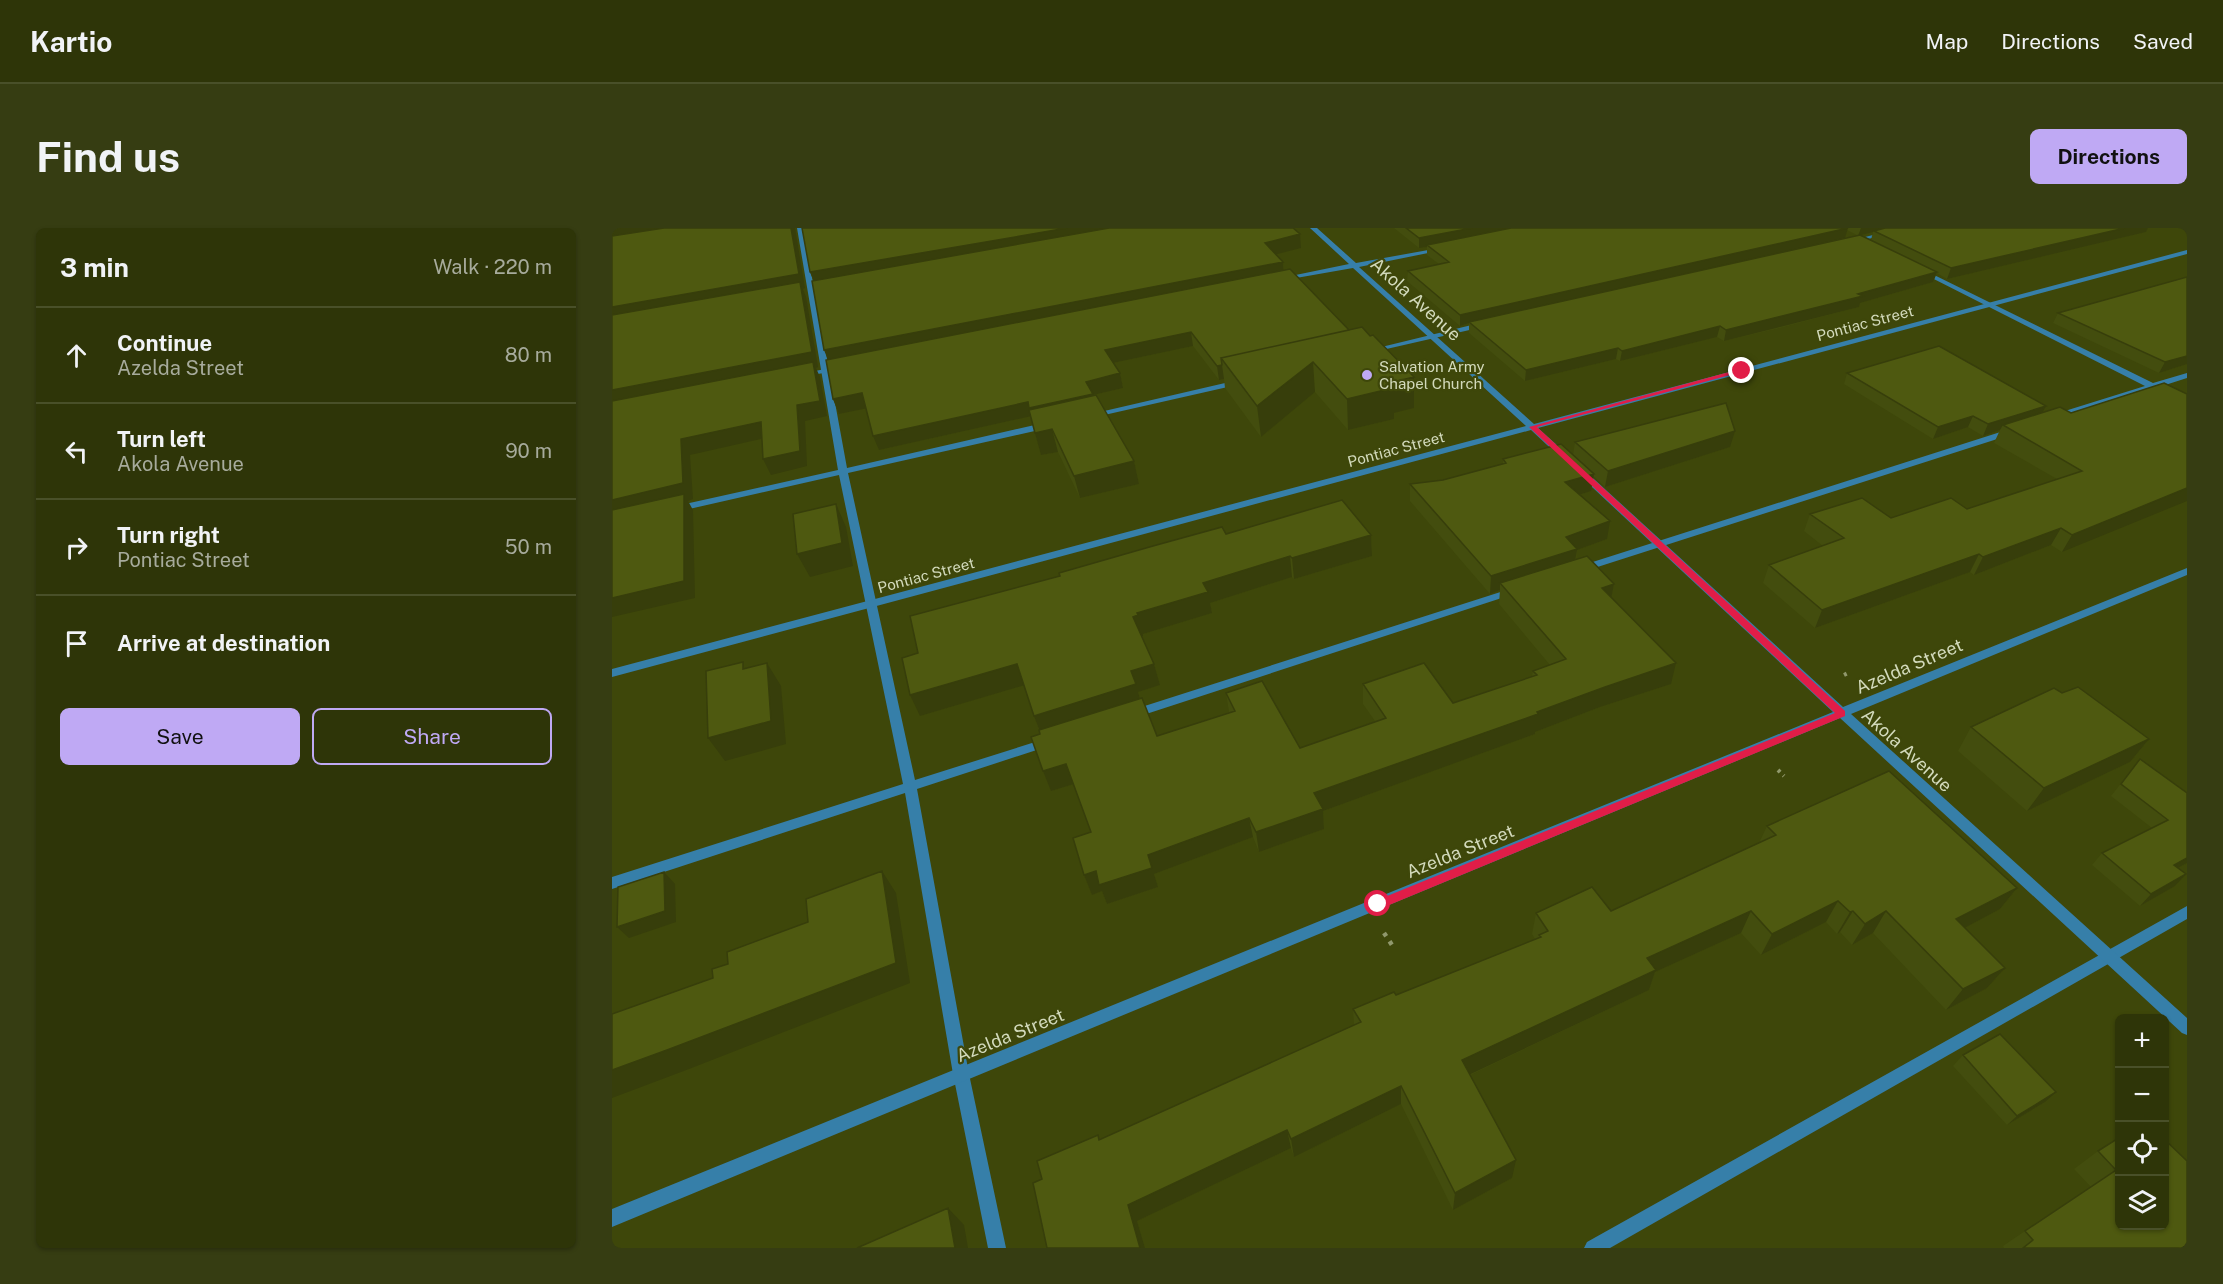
<!DOCTYPE html>
<html lang="en">
<head>
<meta charset="utf-8">
<style>
  body { margin:0; font-family:"Public Sans",sans-serif; background:#363d12; color:#f1f3f6 }
  .controls { position:absolute; right:18px; bottom:18px; display:grid; overflow:hidden; border-radius:9px; box-shadow:0 2px 4px #0004 }
  .controls button { width:54px; height:54px; display:grid; place-items:center; padding:0; border:0; border-bottom:2px solid #495029; background:#2e3508; color:#f1f3f6; font:30px sans-serif }
  .stop { position:absolute; width:18px; height:18px; margin:-14px; border:4px solid #e11d48; border-radius:50%; background:#fff }
  .stop.end { background:#e11d48; border-color:#fff; box-shadow:0 2px 6px #0008 }
  .list { margin:0; padding:0; list-style:none }
  h2 { display:flex; justify-content:space-between; align-items:center; height:78px; margin:0; padding:0 24px; font-size:26px }
  h2 small { font-size:20px; font-weight:400; color:#a7ab9c }
  .list li { display:grid; grid-template-columns:39px 1fr auto; gap:18px; align-items:center; box-sizing:border-box; height:96px; padding:0 24px; border-top:2px solid #495029 }
  .list b { display:block; font-size:22px; white-space:nowrap }
  .list p { margin:0; font-size:20px; white-space:nowrap; color:#a7ab9c }
  .list em { font-size:20px; font-style:normal; color:#a7ab9c }
  .actions { display:flex; gap:12px; padding:18px 24px }
  .actions a { flex:1; padding:14px 0; border:2px solid #bfa9f4; border-radius:9px; text-align:center; font-size:21px; color:#bfa9f4 }
  .actions .main { background:#bfa9f4; color:#111 }
  .icon { flex:none; width:33px; height:33px; fill:none; stroke:currentColor; stroke-width:2; stroke-linecap:round; stroke-linejoin:round }
  .map { position:relative; flex:none; width:1575px; height:1020px; overflow:hidden; border-radius:9px }
  header { display:flex; align-items:center; gap:36px; box-sizing:border-box; height:84px; padding:0 30px; background:#2e3508; border-bottom:2px solid #495029 }
  header strong { font-size:28px }
  nav { display:flex; gap:33px; margin-inline-start:auto; font-size:21px }
  .intro { display:flex; align-items:center; justify-content:space-between; box-sizing:border-box; height:144px; padding:0 36px }
  h1 { margin:0; font-size:42px }
  .button { padding:15px 27px; border-radius:9px; background:#bfa9f4; color:#111; font-size:21px; font-weight:700 }
  main { display:flex; gap:36px; padding:0 36px }
  aside { flex:1; background:#2e3508; border-radius:9px; box-shadow:0 2px 4px #0004 }
  .map>svg:first-child { display:block }
</style>
</head>
<body>
<header>
<strong>Kartio</strong>
<nav><a>Map</a><a>Directions</a><a>Saved</a></nav>
</header>
<div class="intro"><h1>Find us</h1><a class="button">Directions</a></div>
<main>
<aside>
<h2>3 min<small>Walk · 220 m</small></h2>
<ul class="list">
<li><svg class="icon" aria-label="ahead" viewBox="0 0 24 24"><path d="M12 20V5M6 11l6-6 6 6"/></svg><div><b>Continue</b><p>Azelda Street</p></div><em>80 m</em></li>
<li><svg class="icon" aria-label="left" viewBox="0 0 24 24"><path d="M17 20v-9H6M10 6l-5 5 5 5"/></svg><div><b>Turn left</b><p>Akola Avenue</p></div><em>90 m</em></li>
<li><svg class="icon" aria-label="right" viewBox="0 0 24 24"><path d="M7 20v-9h11M14 6l5 5-5 5"/></svg><div><b>Turn right</b><p>Pontiac Street</p></div><em>50 m</em></li>
<li><svg class="icon" aria-label="arrive" viewBox="0 0 24 24"><path d="M6 21V4h12l-3 4 3 4H6"/></svg><div><b>Arrive at destination</b></div></li>
</ul>
<div class="actions"><a class="main">Save</a><a>Share</a></div>
</aside>
<div class="map">
<svg width="1575" height="1020" viewBox="0 0 1575 1020">
  <rect width="100%" height="100%" fill="#3e470a"/>
  <g fill="none" stroke-linecap="round" stroke-linejoin="round">
    <path stroke="#90986c" stroke-width="4" stroke-dasharray="3 4.5" stroke-linecap="butt" d="M1232,447L1238,444
      M1166,542L1172,548"/>
    <path stroke="#90986c" stroke-width="4.5" stroke-dasharray="4 6" stroke-linecap="butt" d="M772,705L780,717"/>
    <path fill="#367fa9" fill-rule="evenodd" d="M185,0H191L235,240L436,194L440,197L436,200L236,245L303,552L439,509L445,513L443,516L305,561L357,846L394,1020H376L341,846L293,565L0,661V649L291,556L227,247L64,284L59,281L64,278L226,242Z
      M1289,0H1300L1240,15L1237,13Z
      M1308,42H1312L1541,155L1575,145V150L1547,159V162L1540,161L1446,191H1440V187L1533,158L1308,44Z
      M872,94L876,96L875,98L757,125L753,123Z
      M626,152H629V156L479,190L475,187Z
      M1401,200L1404,201V205L973,343H965L964,341L965,339Z
      M901,360L906,363L905,365L525,489L521,490L515,486L517,483Z
      M1575,678V691L998,1020H972L975,1014Z"/>
    <path fill="#367fa9" fill-rule="evenodd" d="M698,0H705L744,35L833,19V21L831,22L747,39L922,196L1575,22V26L926,200L956,227V231H950L919,202L0,449V441L914,198L741,40L667,53V51L669,50L737,36Z
      M231,137L235,139L234,141L189,149L185,147Z
      M968,240L971,241L1231,479L1575,340V347L1239,486L1575,790V807L1570,805L1228,490L0,999V981L1221,484L965,245V241Z"/>
  </g>
  <path fill="#434d0e" fill-rule="evenodd" d="M782,0H1536L1534,4L1335,51L1325,45L1321,54L1248,75L1247,79L1167,100L1112,113L1105,109L1008,133L1004,131L913,153L857,105V95L848,98L795,53L796,43L827,36L815,27V19L807,20ZM1235,2L1245,7L1233,10ZM1261,4L1259,12L1249,7Z
    M689,20L664,26L671,34L672,43L802,180L782,185V191L736,202L703,164L649,209L613,160L612,151L607,152L581,118L501,135L508,145L511,160L481,167L522,233L527,256L468,270L446,224L429,227L419,188L267,222L254,180L227,186L221,171L216,132L201,52L198,44Z
    M1575,49V136L1547,145L1441,95L1446,85Z
    M1235,145L1431,185H1459L1552,155L1450,324L1439,317L1362,347L1358,344L1203,400L1151,355L1157,337L1211,318L1192,303L1198,286L1279,290L1355,281L1445,251L1382,215L1388,202L1371,208L1356,199L1321,211L1232,156Z
    M963,214L1118,219L993,259L981,248L979,263L967,267L995,311L965,322L964,332L1002,356L999,370L1059,456L988,479L923,504V506L711,583L712,601L647,624L641,609L542,646L546,659L495,676L490,663L480,667L472,647L479,604L462,556L439,563L427,502L412,457L308,488L306,425L614,306L759,307L760,328L682,351L680,349L598,375L600,385L531,406V408L530,409L542,436L548,457L526,464L528,470L545,508L617,484L614,465L688,520L763,493L751,476V456L841,475L920,448L921,443L938,437L887,376L888,362L878,366L798,273V256L831,252L891,236V231L961,227Z
    M1450,465L1537,511L1518,534L1415,583L1346,523L1359,499Z
    M1528,531L1575,565V635L1566,640L1574,646L1563,658L1528,678L1480,637L1490,625L1540,600L1499,568Z
    M1155,598L1405,660L1388,681L1352,700L1393,740L1375,760L1334,782L1261,705L1240,717L1228,704L1225,706L1214,694L1149,727L1129,705L1043,744L1037,762L858,847L900,950L841,982L789,876L682,929L679,920L525,993L533,1020H435L430,951L489,911L742,797L741,781L784,767L923,711L920,706L924,685L999,683L1147,615Z
    M1351,827L1433,874L1395,897L1341,838Z
    M1486,923L1575,1020H1392L1391,1018L1413,1003L1479,959L1462,941Z"/>
  <path fill="#373e0b" d="M0,0H97L0,15Z
    M179,0H183L193,60L191,61L194,69L206,139L204,140L208,149L215,188L193,193L195,238L159,247L151,231L185,177L0,180V79Z
    M455,0H535L204,58L198,44Z
    M860,0H909L815,17V19L807,20V10Z
    M1236,0L1233,10L857,94V95L848,98V87Z
    M1249,0H1279L1262,3L1261,4L1246,8Z
    M1513,0H1536L1534,4L1335,51L1339,40Z
    M688,6L689,20L654,29L653,15Z
    M671,34L672,48L218,137L212,122Z
    M1325,44L1321,54L1248,75L1247,79L1112,113L1114,102Z
    M1108,98L1105,109L1008,133L1010,123Z
    M579,104L581,118L496,136L493,122Z
    M1006,120L1004,131L913,153L914,142Z
    M1575,128V136L1547,145L1553,134Z
    M701,134L703,164L649,209L645,178Z
    M610,137L612,151L607,152L605,138Z
    M508,145L511,160L481,167L420,188L267,222L261,208L416,174L474,154Z
    M802,149V180L782,185V191L736,202L735,171L777,155Z
    M250,165L256,180L227,186L221,171Z
    M1434,178L1428,189L1391,197L1388,202L1371,208L1376,196Z
    M1361,188L1356,199L1321,211L1326,199Z
    M149,194L157,209L78,227L81,271L76,273L81,282L83,370L0,389V272L69,211Z
    M440,201L446,224L429,227L423,205Z
    M1123,203L1118,219L993,259L996,243Z
    M522,233L527,256L468,270L462,248Z
    M982,246L979,263L951,272L953,254Z
    M1575,260V273L1450,324L1460,307Z
    M224,276L234,299L241,338L198,349L185,326Z
    M998,293L995,311L965,322L962,339L888,355V362L878,366L879,348L954,309Z
    M1449,300L1439,317L1362,347L1371,329Z
    M759,307L760,328L682,351L680,330Z
    M1367,326L1358,344L1203,400L1210,382Z
    M678,328L680,349L598,375L600,385L531,406V408L526,410L521,389L525,385L591,355Z
    M1002,356L998,376L990,360Z
    M155,435L169,458L174,516L113,533L96,510Z
    M1064,435L1059,456L988,479L923,504V506L711,583L712,601L647,624L644,604L702,565L993,459Z
    M405,436L413,457L308,488L298,467Z
    M542,436L548,457L526,464L530,477L430,509L422,488L519,443Z
    M1537,511L1518,534L1415,583L1432,560Z
    M454,536L462,556L439,563L431,543Z
    M637,590L641,609L542,646L546,659L495,676L490,663L480,667L472,647L536,627Z
    M1575,630V635L1551,648L1562,637Z
    M270,643L284,665L298,755L77,841L0,870V842Z
    M52,644L63,656L64,694L17,710L5,699Z
    M1574,646L1563,658L1528,678L1539,666Z
    M1405,660L1388,681L1328,713L1344,691Z
    M1226,673L1214,694L1149,727L1160,706Z
    M1139,683L1129,705L1043,744L1037,762L848,851L850,832L1035,730Z
    M1241,683L1228,704L1225,706L1238,684Z
    M1274,683L1261,705L1240,717L1253,696Z
    M1393,740L1375,760L1334,782L1351,761Z
    M789,858V876L682,929L679,911Z
    M1444,864L1433,874L1395,897L1405,888Z
    M675,902L679,920L525,993L533,1020H528L516,977Z
    M904,932L900,950L841,982L843,965Z
    M336,980L352,997L356,1020H343Z"/>
  <path fill="#4e5910" stroke="#373e0b" stroke-width="1.5" d="M52,0H179L187,46L0,79V8Z
    M190,0H455L198,44Z
    M497,0H681L688,6L653,15L671,34L212,122L200,53Z
    M794,0H860L807,10Z
    M899,0H1236L848,87L796,43L837,34L815,17Z
    M1273,0H1513L1339,40L1262,3Z
    M1248,7L1325,44L1246,66L1251,68L1114,102L1108,98L1010,123L1006,120L914,142L857,94Z
    M678,41L737,102L609,130L610,137L605,138L579,104L493,122L508,145L474,154L481,166L417,180L416,174L261,208L250,165L221,171L214,132Z
    M1575,49V128L1553,134L1446,85Z
    M188,54L200,124L0,162V87Z
    M750,99L758,108L761,107L802,149L777,155L781,160L735,171L701,134L645,178L609,130Z
    M1327,118L1434,178L1376,196L1361,188L1326,199L1235,145Z
    M201,134L208,173L185,177L188,223L151,231L149,194L69,211L71,255L0,272V173Z
    M1552,155L1575,166V260L1460,307L1449,300L1371,329L1367,326L1210,382L1157,337L1232,310L1198,286L1250,270L1279,290L1339,270L1355,281L1470,243L1391,197L1448,179L1459,185Z
    M484,167L522,233L462,248L440,201L423,205L417,182Z
    M1114,175L1123,203L996,243L963,214Z
    M949,216L982,246L953,254L998,293L954,309L965,321L879,348L798,256L831,252L894,235L891,231Z
    M72,266V353L0,370V282Z
    M730,272L759,307L680,330L678,328L591,355L596,364L525,385L526,387L521,389L542,436L519,443L524,456L422,488L405,436L298,467L290,430L306,425L298,388L448,348L447,345L541,318L610,299L614,306Z
    M224,276L230,315L185,326L181,286Z
    M975,328L1002,356L990,360L1064,435L993,459L925,484L926,486L702,565L711,581L644,604L637,590L536,627L540,640L487,657L484,643L472,647L461,610L479,604L454,536L431,543L419,509L428,506L427,502L530,470L545,508L623,483L614,465L650,453L688,520L774,490L751,456L812,435L841,475L925,447L921,443L954,431L888,355Z
    M131,434V441L155,435L159,493L96,510L94,443Z
    M1466,459L1537,511L1432,560L1359,499L1442,460L1450,465Z
    M1528,531L1575,565V630L1562,637L1574,646L1539,666L1490,625L1556,592L1509,556Z
    M1277,543L1405,660L1344,691L1393,740L1351,761L1274,683L1253,696L1241,683L1238,684L1226,673L1160,706L1139,683L1035,730L1044,742L850,832L904,932L843,965L789,858L679,911L675,902L516,977L528,1020H435L421,955L430,951L425,933L486,907L487,912L749,794L741,781L782,764L784,767L929,709L927,707L936,703L924,685L980,659L999,683L1164,607L1155,598Z
    M270,643L284,735L55,822L0,842V786L101,750L100,741L116,736L115,724L196,694L194,671Z
    M52,644L53,683L5,699L6,659Z
    M1388,806L1444,864L1405,888L1351,827Z
    M1508,909V998H1552V911L1575,933V1020H1411L1421,1012L1413,1003L1504,942L1486,923Z
    M336,980L343,1020H245Z"/>
  <path fill="#e11d48" d="M1128,141L1133,143L925,199L1233,483V488L770,680H763V673L1223,485L917,199Z"/>
  <circle fill="#bfa9f4" stroke="#3e470a" stroke-width="2" cx="755" cy="147" r="6"/>
  <g text-anchor="middle" dominant-baseline="central" stroke-width="4.5" stroke-linejoin="round" paint-order="stroke">
    <g font-size="15" fill="#d3dabc" stroke="#3e470a">
      <text transform="translate(1253 95) rotate(-15)">Pontiac Street</text>
      <text transform="translate(784 221) rotate(-15)">Pontiac Street</text>
      <text transform="translate(314 347) rotate(-15)">Pontiac Street</text>
    </g>
    <g font-size="15" fill="#d3dabc" stroke="#3e470a" text-anchor="start">
      <text x="767" y="138">Salvation Army<tspan x="767" dy="17">Chapel Church</tspan></text>
    </g>
    <g font-size="18" fill="#d3dabc" stroke="#3e470a">
      <text transform="translate(804 71) rotate(42)">Akola Avenue</text>
      <text transform="translate(1297 438) rotate(-23)">Azelda Street</text>
      <text transform="translate(1295 522) rotate(42)">Akola Avenue</text>
      <text transform="translate(848 623) rotate(-22)">Azelda Street</text>
      <text transform="translate(398 807) rotate(-22)">Azelda Street</text>
    </g>
  </g>
</svg>
<div class="controls">
<button>+</button>
<button>−</button>
<button><svg class="icon" aria-label="locate" viewBox="0 0 24 24"><circle cx="12" cy="12" r="6"/><path d="M12 2v4M12 18v4M2 12h4M18 12h4"/></svg></button>
<button><svg class="icon" aria-label="layers" viewBox="0 0 24 24"><path d="M12 4l9 5-9 5-9-5zM3 14l9 5 9-5"/></svg></button>
</div>
<div class="stop" style="left:766px;top:676px"></div>
<div class="stop end" style="left:1130px;top:143px"></div>
</div>
</main>
</body>
</html>
